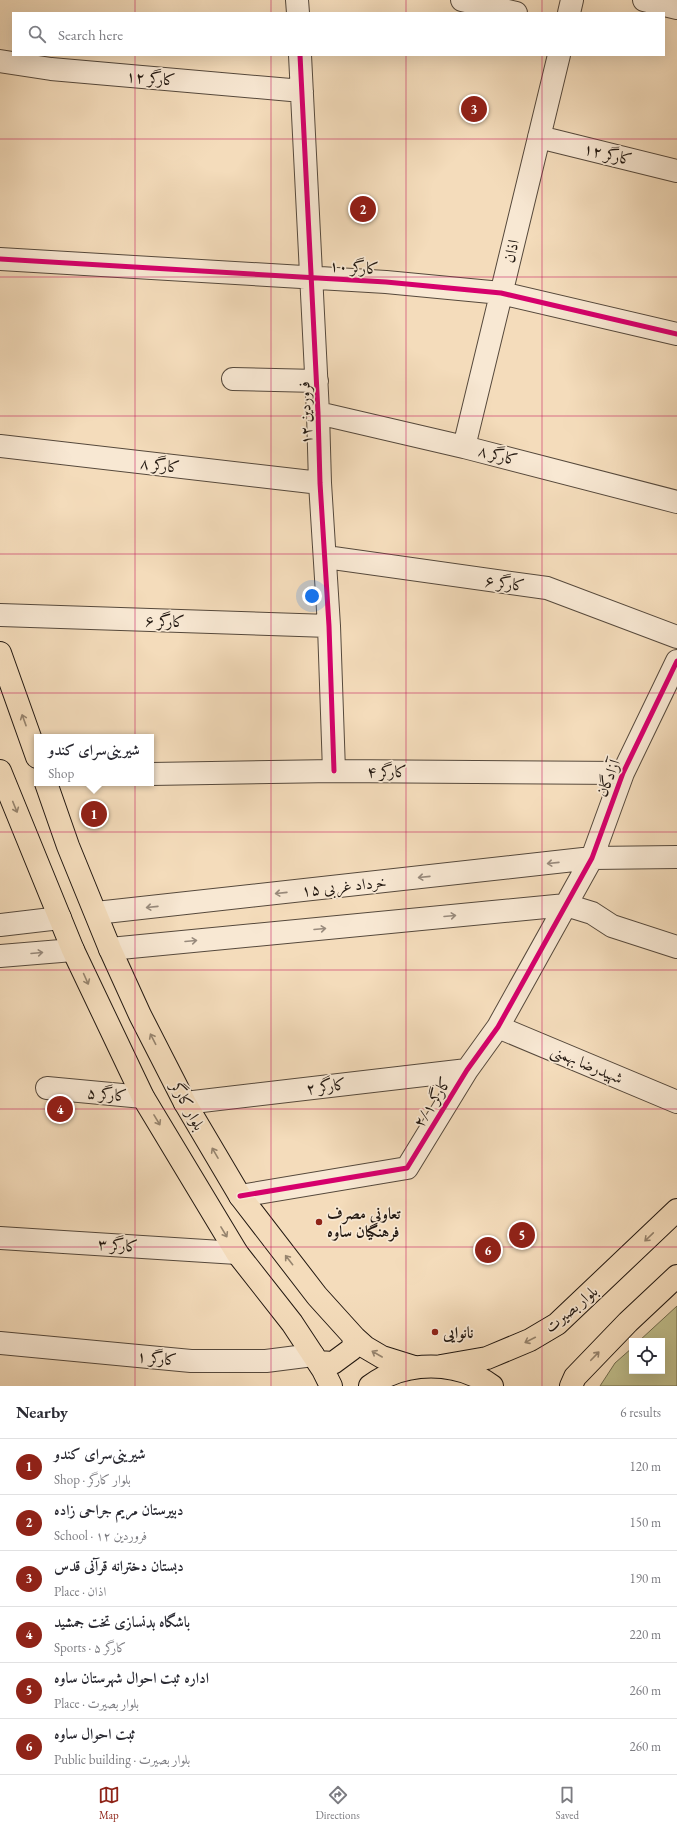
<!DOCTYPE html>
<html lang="en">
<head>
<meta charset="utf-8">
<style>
  body { margin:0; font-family:"EB Garamond",Amiri,serif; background:#f7f7f7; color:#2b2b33 }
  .controls { position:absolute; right:12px; bottom:12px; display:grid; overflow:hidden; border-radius:0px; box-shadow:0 4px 16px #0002 }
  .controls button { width:36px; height:36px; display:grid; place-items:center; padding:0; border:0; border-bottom:1px solid #e1e1e2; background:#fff; color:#2b2b33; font:20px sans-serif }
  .you { position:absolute; left:312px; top:596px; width:14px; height:14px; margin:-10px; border:3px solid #fff; border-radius:50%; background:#1a73e8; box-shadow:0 0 0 6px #1a73e833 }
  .badge { display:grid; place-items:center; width:26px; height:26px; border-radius:50%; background:#8f2418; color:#fff; font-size:13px; font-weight:700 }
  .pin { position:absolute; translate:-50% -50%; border:2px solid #fff; box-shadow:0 1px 4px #0006 }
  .popup { position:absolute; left:34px; top:734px; width:120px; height:52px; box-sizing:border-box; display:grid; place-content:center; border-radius:0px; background:#fff; filter:drop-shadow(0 1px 3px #0005); font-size:13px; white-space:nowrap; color:#7c7c81 }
  .popup b { font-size:15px; color:#2b2b33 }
  .popup::after { content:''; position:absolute; left:50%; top:100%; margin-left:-8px; border:8px solid transparent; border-top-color:#fff }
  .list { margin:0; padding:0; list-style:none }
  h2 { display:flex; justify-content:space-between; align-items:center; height:52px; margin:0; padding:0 16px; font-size:17px }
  h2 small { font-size:13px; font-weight:400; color:#7c7c81 }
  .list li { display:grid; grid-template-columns:26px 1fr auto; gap:12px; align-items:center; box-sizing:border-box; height:56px; padding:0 16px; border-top:1px solid #e1e1e2 }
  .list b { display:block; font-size:15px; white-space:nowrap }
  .list p { margin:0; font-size:13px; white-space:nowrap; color:#7c7c81 }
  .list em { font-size:13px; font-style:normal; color:#7c7c81 }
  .icon { flex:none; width:22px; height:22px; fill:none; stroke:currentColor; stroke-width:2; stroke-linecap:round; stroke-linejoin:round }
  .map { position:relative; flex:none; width:677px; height:1386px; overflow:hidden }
  .search { position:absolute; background:#fff; box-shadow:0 4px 16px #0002; left:12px; right:12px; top:12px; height:44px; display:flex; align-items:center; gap:10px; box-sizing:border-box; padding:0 14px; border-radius:0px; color:#7c7c81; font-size:15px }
  .sheet { height:388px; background:#fff }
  nav { display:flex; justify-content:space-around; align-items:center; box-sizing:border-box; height:56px; border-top:1px solid #e1e1e2; background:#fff; font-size:11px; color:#7c7c81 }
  nav a { display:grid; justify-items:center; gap:2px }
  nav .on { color:#8f2418 }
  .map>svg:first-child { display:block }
</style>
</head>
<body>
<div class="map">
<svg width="677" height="1386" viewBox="0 0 677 1386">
  <rect width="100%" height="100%" fill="#f4dcbb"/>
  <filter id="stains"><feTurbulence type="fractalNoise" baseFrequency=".005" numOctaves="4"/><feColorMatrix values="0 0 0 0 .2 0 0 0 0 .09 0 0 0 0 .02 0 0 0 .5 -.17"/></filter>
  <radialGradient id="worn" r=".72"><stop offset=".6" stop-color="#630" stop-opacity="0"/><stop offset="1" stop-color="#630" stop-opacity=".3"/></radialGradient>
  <path fill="#c0bf8d" stroke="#716c4f" d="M677,1306V1386H600L615,1363L632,1348V1371H662V1341H639Z"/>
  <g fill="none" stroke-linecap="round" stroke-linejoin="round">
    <g stroke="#56493c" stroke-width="24">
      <path id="minor" d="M297,0L298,13
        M462,0L516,13
        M644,0L677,8
        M569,13L572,0
        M300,55L318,413L320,483L329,626L334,771
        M0,61L51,69L302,91
        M539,137L677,171
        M0,259L386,282L501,293L677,334
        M233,379L317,381
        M318,413L464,447L677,502
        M0,446L320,483
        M464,447L559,55
        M326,557L547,588L677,637
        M0,615L329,626
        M151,774L334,771L623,773
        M96,913L592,858L677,857
        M0,925L60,918
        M110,949L566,905L592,913L612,926L677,947
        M0,956L73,950
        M498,1027L677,1102
        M47,1088L143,1097
        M185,1103L467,1070
        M240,1196L407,1168L467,1070L498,1027L592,858L623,773L677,661
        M0,1238L237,1253
        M0,1343L191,1361H266L313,1355"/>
    </g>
    <g stroke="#221811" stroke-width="24">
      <path id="major" d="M0,653L37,757
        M0,771L73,950L143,1097L237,1253L292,1323L323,1370L331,1386
        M46,783L68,846L110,949L140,1015L185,1103L240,1196L317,1296L355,1338L365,1347L382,1357L414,1367
        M318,1362L333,1363L352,1349L355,1338
        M441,1366L487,1358L530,1340L557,1324L677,1210
        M370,1386C405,1360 457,1360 492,1386
        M571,1386L575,1377L628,1322L677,1276"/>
    </g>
    <use href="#minor" stroke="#f8e8d3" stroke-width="22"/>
    <use href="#major" stroke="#f4dcbb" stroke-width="22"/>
    <g stroke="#f8e8d3" stroke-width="8">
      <path id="cycleway" d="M300,55L318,413L320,483L329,626L334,771
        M0,259L386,282L501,293L677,334
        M240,1196L407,1168L467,1070L498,1027L592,858L623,773L677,661"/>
    </g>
    <use href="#cycleway" stroke="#d6006c" stroke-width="5"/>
  </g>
  <defs><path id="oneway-shaft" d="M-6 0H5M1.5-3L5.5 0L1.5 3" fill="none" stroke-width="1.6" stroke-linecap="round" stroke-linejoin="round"/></defs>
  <g stroke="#96846e">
    <use href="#oneway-shaft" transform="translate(24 720) rotate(-110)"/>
    <use href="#oneway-shaft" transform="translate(15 807) rotate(68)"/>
    <use href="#oneway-shaft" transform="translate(86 979) rotate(66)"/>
    <use href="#oneway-shaft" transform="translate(153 1039) rotate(-117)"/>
    <use href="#oneway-shaft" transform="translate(157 1120) rotate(59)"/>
    <use href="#oneway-shaft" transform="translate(215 1153) rotate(-120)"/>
    <use href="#oneway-shaft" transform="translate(224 1232) rotate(59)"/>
    <use href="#oneway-shaft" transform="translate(649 1237) rotate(136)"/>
    <use href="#oneway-shaft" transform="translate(289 1260) rotate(-128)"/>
    <use href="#oneway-shaft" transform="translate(530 1340) rotate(153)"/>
    <use href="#oneway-shaft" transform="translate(377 1354) rotate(-150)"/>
    <use href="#oneway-shaft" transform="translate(595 1356) rotate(-46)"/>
  </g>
  <g stroke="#988a7c">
    <use href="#oneway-shaft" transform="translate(553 863) rotate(174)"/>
    <use href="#oneway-shaft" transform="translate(424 877) rotate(174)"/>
    <use href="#oneway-shaft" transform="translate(281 893) rotate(174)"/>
    <use href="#oneway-shaft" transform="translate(152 907) rotate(174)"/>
    <use href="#oneway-shaft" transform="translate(450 916) rotate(-5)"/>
    <use href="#oneway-shaft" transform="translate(320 929) rotate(-5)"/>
    <use href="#oneway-shaft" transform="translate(191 941) rotate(-5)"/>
    <use href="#oneway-shaft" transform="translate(37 953) rotate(-5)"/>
  </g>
  <path fill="none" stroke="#c2185b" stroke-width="1" stroke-opacity="0.55" d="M135,0V13M271,0V13M406,0V13M542,0V13M135,55V1386M271,55V1386M406,55V1386M542,55V1386M0,139H677M0,277H677M0,416H677M0,554H677M0,693H677M0,832H677M0,970H677M0,1109H677M0,1247H677"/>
  <g fill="#8f2418" stroke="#f8e8d3" stroke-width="1.5">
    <circle cx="319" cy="1222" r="4"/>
    <circle cx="435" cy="1332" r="4"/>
  </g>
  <g text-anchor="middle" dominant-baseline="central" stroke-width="3.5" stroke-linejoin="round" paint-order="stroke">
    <g font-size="16" fill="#221811" stroke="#f8e8d3">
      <text transform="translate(151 78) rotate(5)">کارگر ۱۲</text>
      <text transform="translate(608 154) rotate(14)">کارگر ۱۲</text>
      <text transform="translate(511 251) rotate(-76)">اذان</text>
      <text transform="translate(354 267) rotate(4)">کارگر ۱۰</text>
      <text transform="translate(305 413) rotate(-92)">۱۲ فروردین</text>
      <text transform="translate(498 455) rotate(15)">کارگر ۸</text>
      <text transform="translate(160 465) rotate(7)">کارگر ۸</text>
      <text transform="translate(505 583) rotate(8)">کارگر ۶</text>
      <text transform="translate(165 621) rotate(2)">کارگر ۶</text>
      <text x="387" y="771">کارگر ۴</text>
      <text transform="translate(608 778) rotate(-68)">آزادگان</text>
      <text transform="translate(344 886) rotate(-6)">۱۵ خرداد غربی</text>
      <text transform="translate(587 1064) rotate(23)">شهیدرضا بهمنی</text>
      <text transform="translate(326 1086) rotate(-7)">کارگر ۲</text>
      <text transform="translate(107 1094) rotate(5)">کارگر ۵</text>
      <text transform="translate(432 1102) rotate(-58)">کارگر ۲/۱</text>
      <text transform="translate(188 1106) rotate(61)">بلوار کارگر</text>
      <text transform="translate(118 1245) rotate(4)">کارگر ۳</text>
      <text transform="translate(571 1309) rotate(-40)">بلوار بصیرت</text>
      <text transform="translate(157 1358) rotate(6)">کارگر ۱</text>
    </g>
    <g font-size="16" font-weight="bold" fill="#221811" stroke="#f8e8d3" text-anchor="start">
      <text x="327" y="1213">تعاونی مصرف<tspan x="327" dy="18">فرهنگیان ساوه</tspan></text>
      <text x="443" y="1332">نانوایی</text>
    </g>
  </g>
  <rect width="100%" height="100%" filter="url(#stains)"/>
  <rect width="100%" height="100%" fill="url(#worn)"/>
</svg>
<div class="controls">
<button><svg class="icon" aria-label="locate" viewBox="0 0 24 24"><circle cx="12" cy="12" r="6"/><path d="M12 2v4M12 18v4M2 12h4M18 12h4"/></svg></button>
</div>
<div class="you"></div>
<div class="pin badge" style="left:94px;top:814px">1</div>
<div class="popup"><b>شیرینی‌سرای کندو</b>Shop</div>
<div class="pin badge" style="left:363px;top:209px">2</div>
<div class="pin badge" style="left:474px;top:109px">3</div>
<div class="pin badge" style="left:60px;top:1109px">4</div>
<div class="pin badge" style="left:522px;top:1235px">5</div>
<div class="pin badge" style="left:488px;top:1250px">6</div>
<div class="search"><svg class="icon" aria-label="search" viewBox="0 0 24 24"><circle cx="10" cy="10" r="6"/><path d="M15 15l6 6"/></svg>Search here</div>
</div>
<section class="sheet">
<h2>Nearby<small>6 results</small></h2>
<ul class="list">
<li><span class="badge">1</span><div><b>شیرینی‌سرای کندو</b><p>Shop · بلوار کارگر</p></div><em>120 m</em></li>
<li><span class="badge">2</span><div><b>دبیرستان مریم جراحی زاده</b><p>School · ۱۲ فروردین</p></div><em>150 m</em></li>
<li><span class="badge">3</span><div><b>دبستان دخترانه قرآنی قدس</b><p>Place · اذان</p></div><em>190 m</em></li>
<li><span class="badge">4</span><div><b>باشگاه بدنسازی تخت جمشید</b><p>Sports · کارگر ۵</p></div><em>220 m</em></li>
<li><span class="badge">5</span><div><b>اداره ثبت احوال شهرستان ساوه</b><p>Place · بلوار بصیرت</p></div><em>260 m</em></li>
<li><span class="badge">6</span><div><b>ثبت احوال ساوه</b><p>Public building · بلوار بصیرت</p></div><em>260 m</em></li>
</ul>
</section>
<nav>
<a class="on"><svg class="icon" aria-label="map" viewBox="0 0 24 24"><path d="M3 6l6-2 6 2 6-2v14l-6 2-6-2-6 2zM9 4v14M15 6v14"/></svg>Map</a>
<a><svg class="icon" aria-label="directions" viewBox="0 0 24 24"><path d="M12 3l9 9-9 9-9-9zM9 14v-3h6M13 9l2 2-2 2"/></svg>Directions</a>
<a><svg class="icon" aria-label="saved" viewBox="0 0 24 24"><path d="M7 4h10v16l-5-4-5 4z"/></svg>Saved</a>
</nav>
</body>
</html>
